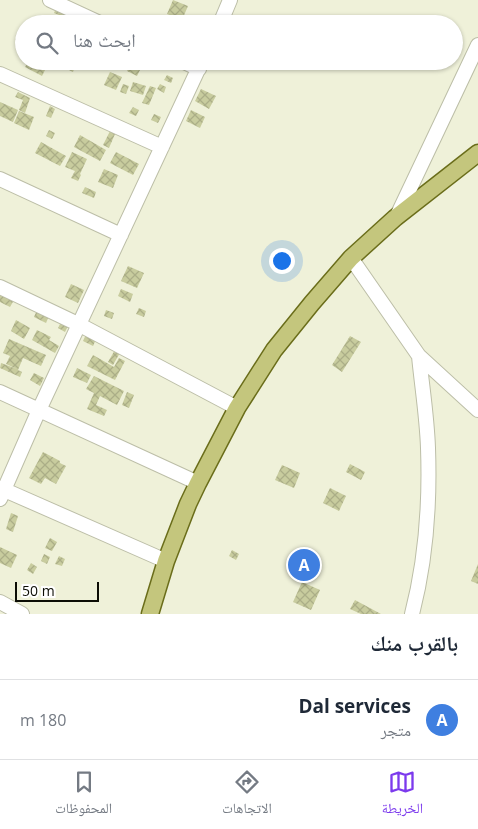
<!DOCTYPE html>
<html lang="ar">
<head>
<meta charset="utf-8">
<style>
  body { margin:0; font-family:"Open Sans","Noto Naskh Arabic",sans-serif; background:#f2f2f3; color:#1f2937; direction:rtl }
  .scale { position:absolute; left:15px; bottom:12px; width:84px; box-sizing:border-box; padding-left:5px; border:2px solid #0c0d05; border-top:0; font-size:14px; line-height:18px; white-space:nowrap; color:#0c0d05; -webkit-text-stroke:4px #fff; paint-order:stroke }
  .you { position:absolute; left:281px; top:260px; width:18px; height:18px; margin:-12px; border:4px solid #fff; border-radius:50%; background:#1a73e8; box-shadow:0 0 0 8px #1a73e833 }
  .badge { display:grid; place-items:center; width:32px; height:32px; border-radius:50%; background:#7c3aed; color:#fff; font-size:16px; font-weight:700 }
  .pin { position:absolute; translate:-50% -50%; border:2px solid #fff; box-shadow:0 1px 5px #0006 }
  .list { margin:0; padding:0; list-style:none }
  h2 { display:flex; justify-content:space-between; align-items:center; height:65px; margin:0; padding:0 20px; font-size:21px }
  h2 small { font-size:16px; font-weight:400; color:#747a83 }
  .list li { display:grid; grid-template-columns:32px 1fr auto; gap:15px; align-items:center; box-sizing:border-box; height:80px; padding:0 20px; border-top:1px solid #e0e1e3 }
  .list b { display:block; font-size:19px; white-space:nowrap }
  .list p { margin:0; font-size:16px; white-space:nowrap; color:#747a83 }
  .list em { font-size:16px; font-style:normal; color:#747a83 }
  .icon { flex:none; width:28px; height:28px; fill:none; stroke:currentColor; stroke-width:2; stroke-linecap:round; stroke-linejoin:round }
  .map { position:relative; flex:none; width:478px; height:614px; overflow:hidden; direction:ltr }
  .search { position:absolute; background:#fff; box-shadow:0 1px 4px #0004; left:15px; right:15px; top:15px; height:55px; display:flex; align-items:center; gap:12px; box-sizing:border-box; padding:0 18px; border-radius:28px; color:#747a83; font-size:19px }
  .sheet { height:145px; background:#fff }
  nav { display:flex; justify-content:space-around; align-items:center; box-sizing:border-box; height:70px; border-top:1px solid #e0e1e3; background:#fff; font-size:14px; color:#747a83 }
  nav a { display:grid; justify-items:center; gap:2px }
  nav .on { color:#7c3aed }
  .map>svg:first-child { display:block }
</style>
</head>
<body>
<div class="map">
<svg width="478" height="614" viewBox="0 0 478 614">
  <defs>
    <pattern id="building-cross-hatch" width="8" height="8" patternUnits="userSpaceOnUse" patternTransform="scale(1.25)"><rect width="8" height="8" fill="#c8cc9e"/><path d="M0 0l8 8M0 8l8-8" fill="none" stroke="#abae87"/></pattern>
  </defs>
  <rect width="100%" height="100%" fill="#eff1d9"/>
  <path fill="url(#building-cross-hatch)" d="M173,0L188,6L182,20L167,14Z
    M57,6L75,13L72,20L54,13Z
    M41,17L55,24H38Z
    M19,32L24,34V38L22,43L15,40Z
    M33,61H47L49,62L42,76L25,67L28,62L32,64Z
    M71,61H77L73,72L67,69Z
    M130,65L140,70L137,76L127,71Z
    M110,72L122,77L116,90L104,85Z
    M167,75L173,78L171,83L164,80Z
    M133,82L146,86L143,95L130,91Z
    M123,84L129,86L126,94L120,92Z
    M160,84L166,87L164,93L157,89Z
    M150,86L156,88L149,105L142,103Z
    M201,89L216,96L209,109L195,101Z
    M18,92L30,98L25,113L19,110L23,100L15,97Z
    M0,102L18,110L13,122L0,116Z
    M50,106L55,109L51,118L46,116Z
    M133,107L139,110L136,116L129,113Z
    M191,110L205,117L200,128L186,121Z
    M19,111L34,117L29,130L14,123Z
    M154,114L161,117L158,123L151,120Z
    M49,130L55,133L52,139L46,136Z
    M110,131L115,134L109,148L103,145Z
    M80,135L106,150L100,161L74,147Z
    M41,142L66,156L60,166L35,153Z
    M72,152L87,159L80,174L81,175L78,181L71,178L75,171L65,167Z
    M116,152L139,164L133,175L110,163Z
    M104,169L118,175L113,188L98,182Z
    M85,187L96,192L94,198L82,193Z
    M128,266L144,273L137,288L121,281Z
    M71,284L84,290L78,303L65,297Z
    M121,289L133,294L130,302L118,296Z
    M0,294L14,300L10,307L0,302Z
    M139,308L146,311L144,317L136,314Z
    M37,310L49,316L46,323L34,317Z
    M106,310L114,313L112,319L104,316Z
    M16,320L30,328L24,339L11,331Z
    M61,322L68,326L65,332L58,328Z
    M37,330L51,337L49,340L59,346L55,353L32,340Z
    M88,330L98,335L93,346L83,341Z
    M350,336L361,342L342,372L332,365Z
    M9,339L46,355L41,366L23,358L18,370L22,372L20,377L0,368L1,363L17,369L6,364L10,356L3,353Z
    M116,348L121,351L113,365L108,362Z
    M93,355L114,367L119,358L125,361L115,380L87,366Z
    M77,368L91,375L87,383L73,377Z
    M34,373L44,378L40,386L30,380Z
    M94,376L124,391L117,405L100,396L96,405L107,410L104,416L87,409L94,393L86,389Z
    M127,392L134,395L129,408L122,405Z
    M43,452L60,461V463L66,466L56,484L45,478L41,484L29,478Z
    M350,464L365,472L361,480L346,472Z
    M282,465L300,473L294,488L275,480Z
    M330,488L346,496L339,511L323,503Z
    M11,513L18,516L13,532L6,529Z
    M50,538L57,542L52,551L45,548Z
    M0,547L17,555L11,568L0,563Z
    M232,550L239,554L236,560L229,556Z
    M44,554L50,557L47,564L41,561Z
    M59,556L65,559L62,566L55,564Z
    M31,563L37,567L33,574L27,570Z
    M478,564V584L471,581Z
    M302,582L320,590L311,610L293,602Z
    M29,584L35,587L30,597L24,594Z
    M355,600L381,614H361L350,609Z"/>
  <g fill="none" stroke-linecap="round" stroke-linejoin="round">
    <g stroke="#bcbea7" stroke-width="16">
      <path id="minor" d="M50,0L102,24
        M220,24L230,0
        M182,61L199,69
        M0,74L162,147
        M0,179L121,235
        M396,218L478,45
        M351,258L419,356L478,410
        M0,287L80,325L237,408
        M0,392L198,483
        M0,488L166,561
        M0,499L39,410L202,61
        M0,602L22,614
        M412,614C426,560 430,503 428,448C427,417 422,387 419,356"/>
    </g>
    <g stroke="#6a6d1a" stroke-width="19">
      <path id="major" d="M150,614L166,561L188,504L198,483L237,408L274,350L312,303L351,258L395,218L478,153"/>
    </g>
    <use href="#minor" stroke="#fff" stroke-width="14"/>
    <use href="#major" stroke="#c4c67d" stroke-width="16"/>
  </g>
</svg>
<div class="scale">50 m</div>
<div class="you"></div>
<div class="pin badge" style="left:304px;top:565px;background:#3f7fe0">A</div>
<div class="search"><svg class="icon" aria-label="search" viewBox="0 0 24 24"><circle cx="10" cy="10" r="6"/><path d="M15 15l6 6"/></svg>ابحث هنا</div>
</div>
<section class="sheet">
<h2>بالقرب منك<small></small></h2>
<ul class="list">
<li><span class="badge" style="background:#3f7fe0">A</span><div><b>Dal services</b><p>متجر</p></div><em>180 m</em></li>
</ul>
</section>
<nav>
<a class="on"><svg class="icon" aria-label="map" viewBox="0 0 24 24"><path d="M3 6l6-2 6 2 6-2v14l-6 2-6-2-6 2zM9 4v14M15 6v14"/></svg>الخريطة</a>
<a><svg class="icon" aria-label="directions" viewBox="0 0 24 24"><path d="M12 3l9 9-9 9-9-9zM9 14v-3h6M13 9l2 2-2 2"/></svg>الاتجاهات</a>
<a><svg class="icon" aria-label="saved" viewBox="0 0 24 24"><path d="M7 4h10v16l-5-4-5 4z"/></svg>المحفوظات</a>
</nav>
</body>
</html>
